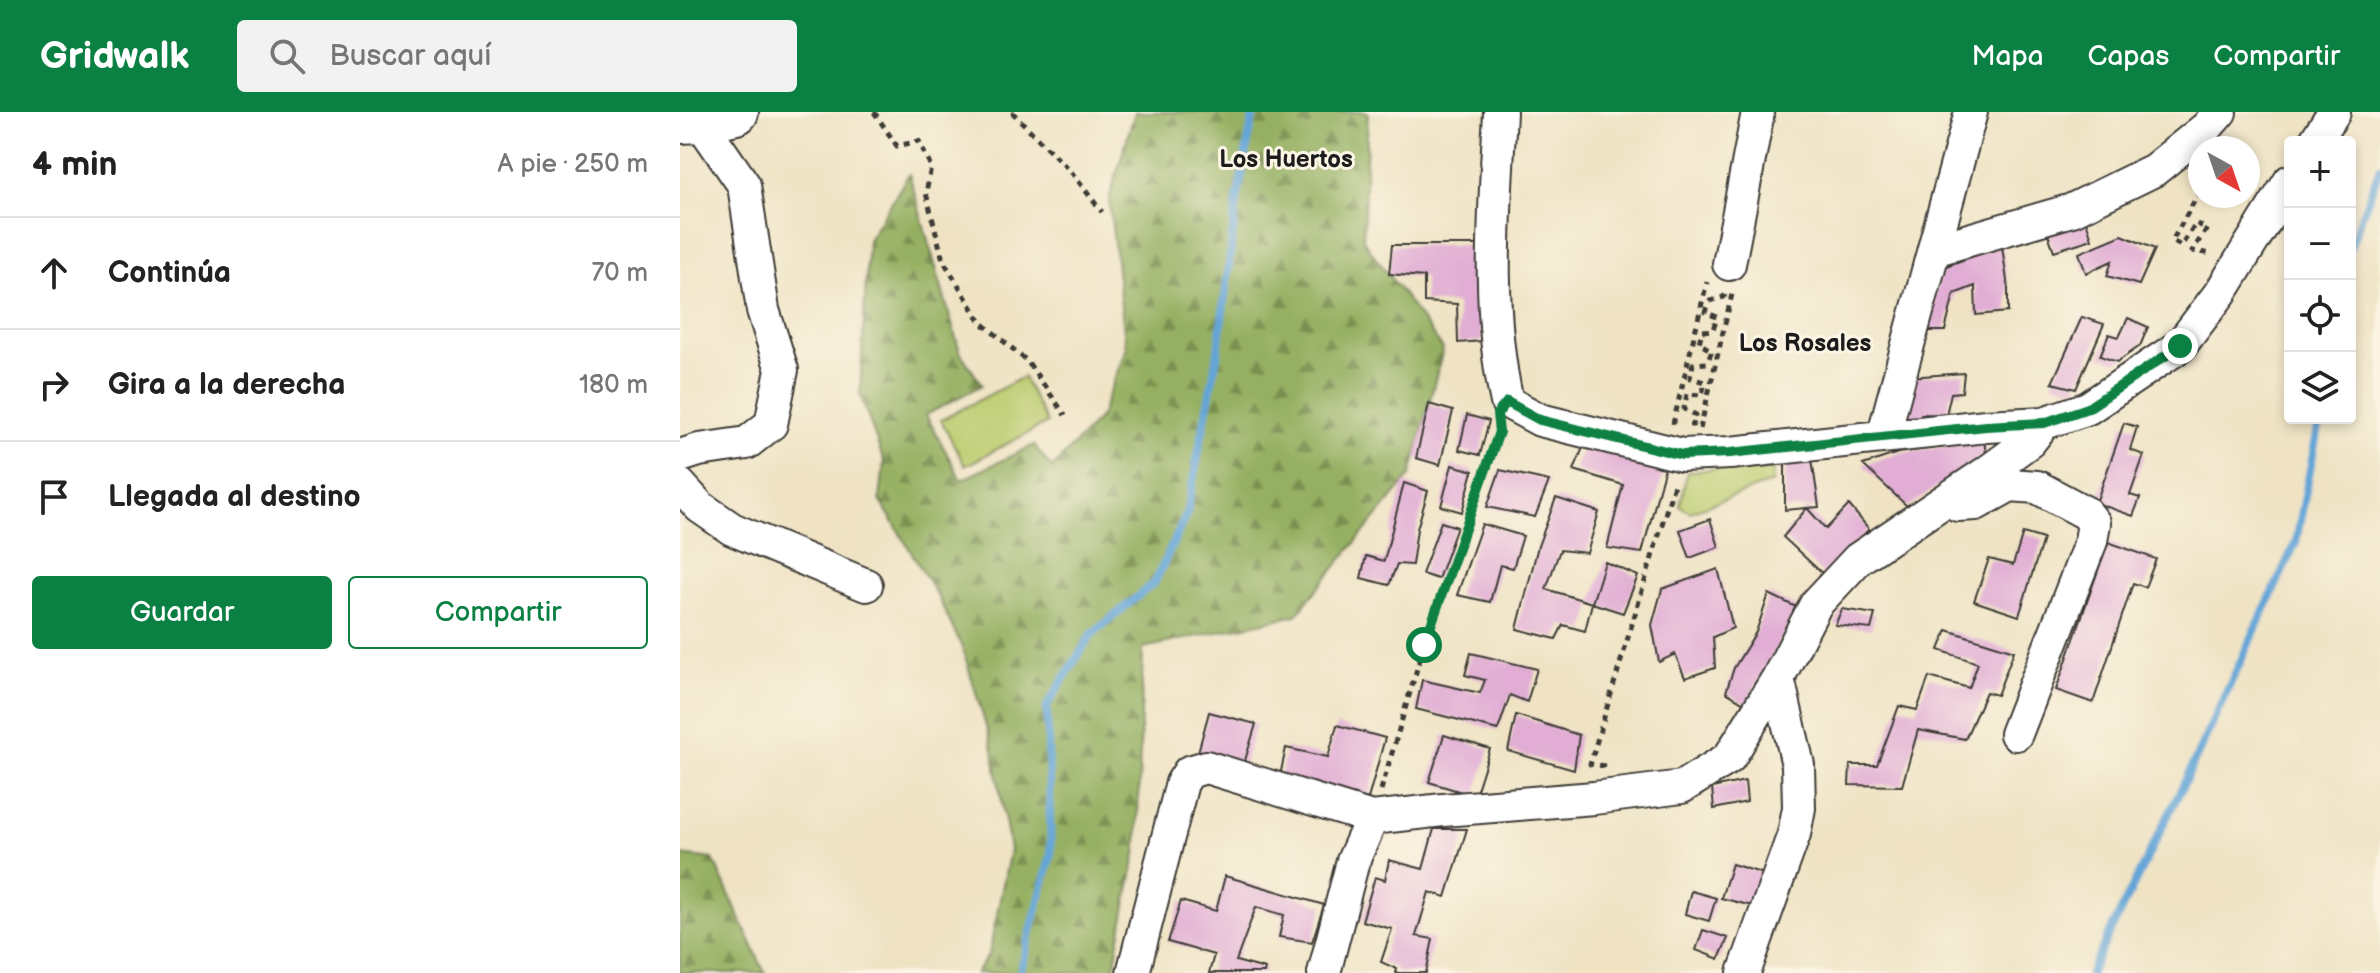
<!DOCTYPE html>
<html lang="es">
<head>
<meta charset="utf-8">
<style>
  body { margin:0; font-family:"Balsamiq Sans",sans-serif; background:#f2f2f2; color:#222 }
  .controls { position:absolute; right:24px; top:24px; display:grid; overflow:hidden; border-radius:8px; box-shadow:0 4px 12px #0003 }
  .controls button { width:72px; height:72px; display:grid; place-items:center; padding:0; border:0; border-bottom:2px solid #e0e0e0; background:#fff; color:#222; font:40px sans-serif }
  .compass { position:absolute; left:1508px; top:24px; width:72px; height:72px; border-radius:50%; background:#fff; box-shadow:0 4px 12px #0003; rotate:140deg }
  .stop { position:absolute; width:24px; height:24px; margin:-18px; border:6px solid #0b8043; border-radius:50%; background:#fff }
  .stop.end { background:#0b8043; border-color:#fff; box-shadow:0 2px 8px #0008 }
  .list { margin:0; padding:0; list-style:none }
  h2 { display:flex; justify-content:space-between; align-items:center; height:104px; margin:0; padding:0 32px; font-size:34px }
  h2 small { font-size:26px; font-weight:400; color:#767676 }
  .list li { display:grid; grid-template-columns:52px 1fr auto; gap:24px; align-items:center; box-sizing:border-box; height:112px; padding:0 32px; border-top:2px solid #e0e0e0 }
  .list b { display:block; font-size:30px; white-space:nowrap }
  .list em { font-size:26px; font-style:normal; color:#767676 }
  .actions { display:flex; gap:16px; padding:24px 32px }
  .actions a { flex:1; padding:18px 0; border:2px solid #0b8043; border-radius:8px; text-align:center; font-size:28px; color:#0b8043 }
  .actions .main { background:#0b8043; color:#fff }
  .icon { flex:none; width:44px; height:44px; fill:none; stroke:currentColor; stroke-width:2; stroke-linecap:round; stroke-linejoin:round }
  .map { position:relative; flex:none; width:1700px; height:861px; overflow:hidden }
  header { display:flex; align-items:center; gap:48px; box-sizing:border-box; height:112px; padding:0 40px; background:#0b8043; color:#fff }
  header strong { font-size:38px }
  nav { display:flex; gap:44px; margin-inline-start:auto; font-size:28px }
  .search { width:560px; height:72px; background:#f2f2f2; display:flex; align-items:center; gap:20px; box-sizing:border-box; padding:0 28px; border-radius:8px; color:#767676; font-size:30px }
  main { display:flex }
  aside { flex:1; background:#fff }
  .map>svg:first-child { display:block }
</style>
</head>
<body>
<header>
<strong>Gridwalk</strong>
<div class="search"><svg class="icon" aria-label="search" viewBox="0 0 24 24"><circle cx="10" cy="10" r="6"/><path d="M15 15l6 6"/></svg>Buscar aquí</div>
<nav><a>Mapa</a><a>Capas</a><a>Compartir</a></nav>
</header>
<main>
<aside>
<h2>4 min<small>A pie · 250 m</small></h2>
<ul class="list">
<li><svg class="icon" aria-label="ahead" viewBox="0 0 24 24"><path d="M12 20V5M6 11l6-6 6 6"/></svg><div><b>Continúa</b></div><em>70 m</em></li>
<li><svg class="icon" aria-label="right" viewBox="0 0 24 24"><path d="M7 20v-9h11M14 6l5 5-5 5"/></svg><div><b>Gira a la derecha</b></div><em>180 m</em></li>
<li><svg class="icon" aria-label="arrive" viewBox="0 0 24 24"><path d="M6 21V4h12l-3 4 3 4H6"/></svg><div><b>Llegada al destino</b></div></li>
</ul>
<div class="actions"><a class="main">Guardar</a><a>Compartir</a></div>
</aside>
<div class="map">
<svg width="1700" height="861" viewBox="0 0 1700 861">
  <defs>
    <pattern id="forest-firs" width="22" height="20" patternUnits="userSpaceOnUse" patternTransform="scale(2)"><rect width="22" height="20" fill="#95b062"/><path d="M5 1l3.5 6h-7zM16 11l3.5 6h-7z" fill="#798e50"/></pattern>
  </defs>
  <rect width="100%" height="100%" fill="#fcf5e5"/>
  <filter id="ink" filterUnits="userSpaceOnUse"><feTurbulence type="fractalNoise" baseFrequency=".0125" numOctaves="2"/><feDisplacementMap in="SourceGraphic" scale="16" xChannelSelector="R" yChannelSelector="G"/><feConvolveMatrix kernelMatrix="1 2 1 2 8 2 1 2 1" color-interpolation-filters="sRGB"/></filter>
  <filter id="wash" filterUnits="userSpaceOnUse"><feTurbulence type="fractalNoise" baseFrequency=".006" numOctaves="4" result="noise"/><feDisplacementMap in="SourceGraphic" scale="32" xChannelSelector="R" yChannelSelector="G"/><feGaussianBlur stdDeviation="1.8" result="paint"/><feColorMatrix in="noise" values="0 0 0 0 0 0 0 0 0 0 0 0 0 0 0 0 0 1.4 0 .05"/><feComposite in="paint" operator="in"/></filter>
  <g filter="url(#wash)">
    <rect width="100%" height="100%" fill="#efe3c4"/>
    <path fill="url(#forest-firs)" stroke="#58663f" stroke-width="2" d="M455,0H688L683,128L763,237L731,363L616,503L463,536L457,737L433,861H296L309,842L330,738L313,638L283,537L258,485L200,388L204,350L180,282L188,128L229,62L280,240L302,273L246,303L281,368L354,333L372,356L420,305L446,237L429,87Z
      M0,743L33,747L85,861H0Z"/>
    <path fill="#bccc6f" stroke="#6c7446" stroke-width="2" d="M343,265L367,311L285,354L261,308Z
      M1092,350L1093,370L1010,400L1000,394L1007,360Z"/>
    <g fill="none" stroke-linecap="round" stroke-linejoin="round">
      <path stroke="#64a5d7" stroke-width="8" d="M1670,135L1700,56
        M340,861L371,743L367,594L411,523L475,470L507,401L538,239L557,88L574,0
        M1410,861L1506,667L1616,430L1640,306"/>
    </g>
    <g id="blocks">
      <path fill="#e1add4" d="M1405,106L1412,127L1374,139L1367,119Z
        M1442,123L1475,137L1459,173L1427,164L1432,149L1406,161L1399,141Z
        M712,133H798L802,229L778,231L777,192L744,190V165L709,162Z
        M1322,134L1328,176V200L1296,203L1295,174L1274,182L1265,219H1245L1263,155Z
        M1402,205L1424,212L1396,277L1372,271Z
        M1448,206L1468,215L1460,234L1437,250L1420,244L1429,222L1439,225Z
        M1284,261L1282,280L1271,281L1266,303L1241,302L1238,311L1215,313L1229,265Z
        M749,292L773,299L760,353L736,346Z
        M787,303L809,309L800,343L779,338Z
        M1444,311L1457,315L1450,338L1464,343L1450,383L1460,386L1453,404L1416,391Z
        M1304,329L1306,341L1228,395L1183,353L1218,341Z
        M904,333L985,355L962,441L927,436L943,373L894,358Z
        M1132,347L1139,395L1127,396L1146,417L1169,393L1189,417L1145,464L1103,425L1127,396L1105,398V350Z
        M772,353L793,359L782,400L761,394Z
        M820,358L869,369L855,405L807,395Z
        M724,371L748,379L737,417L732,453L717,452L709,473L681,466L686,444L704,449Z
        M876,386L919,400L907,441L880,438L866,477L912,491L905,519L883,513L876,527L837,517L858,434Z
        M1030,407L1039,435L1010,446L1000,418Z
        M761,410L777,415L758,467L742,462Z
        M802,412L843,424L833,456L820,453L810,490L777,483Z
        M1343,421L1363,427L1339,504L1294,489L1309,447L1333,453Z
        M1428,430L1476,447L1465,475L1453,471L1413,591L1376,578Z
        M925,450L958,464L943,501L912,491Z
        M1038,457L1053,516L1033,525L1035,556L1005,566L995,542L979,550L972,513L982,477Z
        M1089,482L1118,496L1066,592L1046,580L1054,556L1076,520Z
        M1162,497L1195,502L1191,517L1155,513Z
        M1267,518L1334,539L1317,583L1306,580L1285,627L1238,618L1222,674L1169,673L1170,653H1197L1219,594L1237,598L1249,565L1289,576L1298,551L1259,538Z
        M791,541L857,557L847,590L830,583L818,618L736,597L742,568L800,581L805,568L785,563Z
        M529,600L576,612L563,655L517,644Z
        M836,603L899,623L894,658L828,639Z
        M657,613L705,626L688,687L600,664L606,636L648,645Z
        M764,623L810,637L795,684L749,670Z
        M1065,669L1067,690L1034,697L1032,676Z
        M754,717H787L766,785L749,780L736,824L753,827L746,861H716L717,857L701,850L712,817L682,809L695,765L705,768L709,748L743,757Z
        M1052,752L1087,763L1076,795L1041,786Z
        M545,764L644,793L632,830L599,825L604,803L576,795L556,849L585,857L584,861H529L534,843L488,830L501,789L536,799Z
        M1011,779L1036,786L1029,809L1005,802Z
        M1023,818L1048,826L1039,847L1016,838Z"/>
    </g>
  </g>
  <g filter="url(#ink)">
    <use href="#blocks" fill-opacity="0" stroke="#3c3a35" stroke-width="2"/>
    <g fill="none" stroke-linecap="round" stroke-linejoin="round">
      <g stroke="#3c3a35" stroke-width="36">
        <path id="street" d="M820,0C815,96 806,196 827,290L860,308L1002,343L1050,341L1306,314L1364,311L1408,296L1500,234L1541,180L1610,69
          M1635,30L1654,0
          M1254,138L1392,98L1474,58L1526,16L1540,0
          M1049,152L1078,0
          M1203,325L1291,0
          M0,344L19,338L67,331L91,312L102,258L83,198L64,73L19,8
          M0,373L20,395L52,417L186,473
          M1278,393L1296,392L1330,373L1357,375L1406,401L1414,411L1411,429L1336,622
          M453,861L502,671L509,660L526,655L692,706
          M644,861L673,749L692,706L763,698L914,686L1002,675L1049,646L1098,566L1136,492L1178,447L1306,361L1350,329L1364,311
          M1064,861L1114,722L1119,696L1118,653L1098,566"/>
      </g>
      <g stroke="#3c3a35" stroke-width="48">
        <path id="secondary" d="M0,9L19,8L56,0"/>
      </g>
      <path stroke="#3c3a35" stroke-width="5" stroke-dasharray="6 6" stroke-linecap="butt" d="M194,0L217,34L239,29L251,55L246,81L263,148L301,210L347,249L385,303
        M332,0L392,61L422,100
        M1520,79L1492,129L1501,134L1516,111L1527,117L1512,139L1533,142
        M993,312L1027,170
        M1010,313H1013L1016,303L1004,297L1007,282L1022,283L1025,270L1010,266L1013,252L1027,251L1032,239L1019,231L1022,219L1033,218L1037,205L1025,200L1030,189L1044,185L1047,177
        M1020,317L1053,178
        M925,654L910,652L995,369
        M701,678L744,533L819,320L818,315"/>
      <use href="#street" stroke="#fff" stroke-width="32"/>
      <use href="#secondary" stroke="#fff" stroke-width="44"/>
    </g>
  </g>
  <g fill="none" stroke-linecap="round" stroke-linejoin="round" filter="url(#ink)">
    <path stroke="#0b8043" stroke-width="10" d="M744,533L819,320L817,302L827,290L860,308L1002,343L1050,341L1306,314L1364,311L1408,296L1500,234"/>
  </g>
  <g text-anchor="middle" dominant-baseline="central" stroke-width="6" stroke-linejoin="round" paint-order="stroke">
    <g font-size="24" font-weight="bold" fill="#1c1c1c" stroke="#fcf5e5">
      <text x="606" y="47">Los Huertos</text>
      <text x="1125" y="231">Los Rosales</text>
    </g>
  </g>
</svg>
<div class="controls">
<button>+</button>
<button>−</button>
<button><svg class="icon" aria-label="locate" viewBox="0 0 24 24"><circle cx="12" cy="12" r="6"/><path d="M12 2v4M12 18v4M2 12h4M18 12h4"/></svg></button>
<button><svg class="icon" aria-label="layers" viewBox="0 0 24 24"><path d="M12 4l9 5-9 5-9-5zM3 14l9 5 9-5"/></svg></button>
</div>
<svg class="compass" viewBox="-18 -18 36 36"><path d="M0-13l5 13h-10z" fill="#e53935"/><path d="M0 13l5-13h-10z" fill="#767676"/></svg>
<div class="stop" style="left:744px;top:533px"></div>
<div class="stop end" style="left:1500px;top:234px"></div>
</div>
</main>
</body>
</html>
